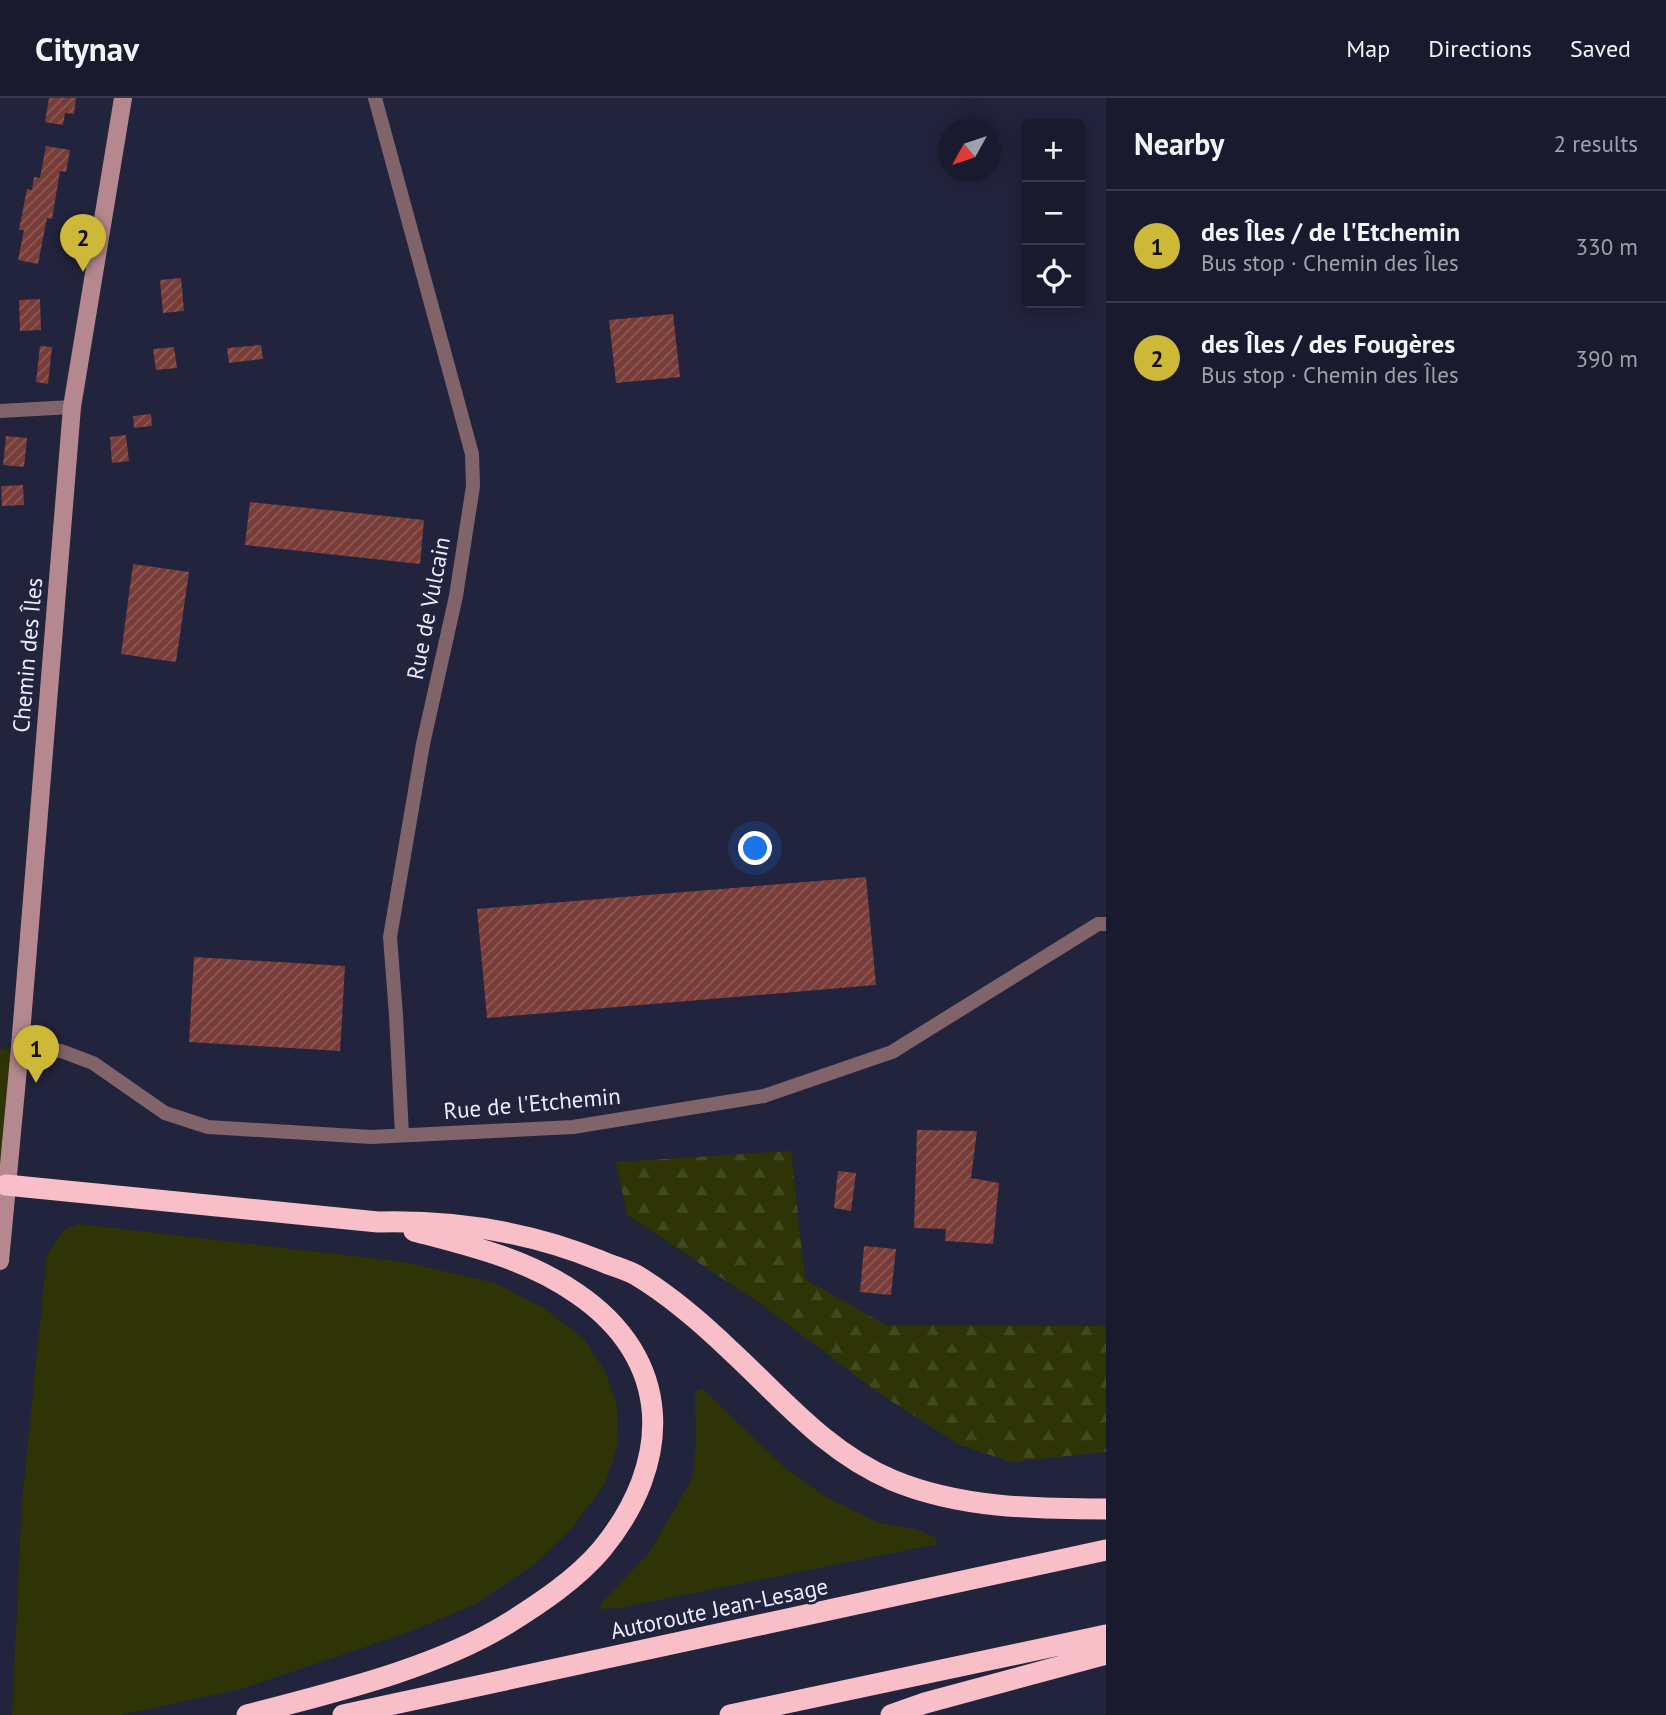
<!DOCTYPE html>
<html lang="en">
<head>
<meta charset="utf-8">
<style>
  body { margin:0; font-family:"PT Sans",sans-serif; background:#232336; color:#f1f3f6 }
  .controls { position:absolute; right:21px; top:21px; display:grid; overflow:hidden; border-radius:7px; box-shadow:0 4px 18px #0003 }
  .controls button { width:63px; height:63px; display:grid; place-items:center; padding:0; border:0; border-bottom:2px solid #38384a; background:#1a1a2e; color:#f1f3f6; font:35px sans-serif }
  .compass { position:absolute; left:938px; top:21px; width:63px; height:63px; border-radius:50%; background:#1a1a2e; box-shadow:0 4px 18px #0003; rotate:230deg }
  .you { position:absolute; left:756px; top:751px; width:24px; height:24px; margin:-18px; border:5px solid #fff; border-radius:50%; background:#1a73e8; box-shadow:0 0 0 10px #1a73e833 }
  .badge { display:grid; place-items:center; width:46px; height:46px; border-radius:50%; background:#ceb837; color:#111; font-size:23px; font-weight:700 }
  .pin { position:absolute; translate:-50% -58px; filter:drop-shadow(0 2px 4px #0008) }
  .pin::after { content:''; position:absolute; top:37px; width:24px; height:21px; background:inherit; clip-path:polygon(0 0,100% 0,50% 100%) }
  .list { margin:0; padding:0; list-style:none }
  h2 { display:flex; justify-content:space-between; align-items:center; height:91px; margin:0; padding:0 28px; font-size:30px }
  h2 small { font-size:23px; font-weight:400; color:#9fa1aa }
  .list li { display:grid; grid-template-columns:46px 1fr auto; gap:21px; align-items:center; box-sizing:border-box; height:112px; padding:0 28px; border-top:2px solid #38384a }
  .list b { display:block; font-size:26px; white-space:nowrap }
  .list p { margin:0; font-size:23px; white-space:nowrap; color:#9fa1aa }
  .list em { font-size:23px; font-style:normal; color:#9fa1aa }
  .icon { flex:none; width:38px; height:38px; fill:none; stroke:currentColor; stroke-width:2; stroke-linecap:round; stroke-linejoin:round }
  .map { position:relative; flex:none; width:1106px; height:1617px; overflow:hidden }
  header { display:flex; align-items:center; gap:42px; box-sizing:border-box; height:98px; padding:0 35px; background:#1a1a2e; border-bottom:2px solid #38384a }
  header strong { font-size:33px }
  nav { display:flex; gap:38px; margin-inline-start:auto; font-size:24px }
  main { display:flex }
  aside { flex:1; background:#1a1a2e }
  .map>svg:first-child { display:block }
</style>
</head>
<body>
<header>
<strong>Citynav</strong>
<nav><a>Map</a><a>Directions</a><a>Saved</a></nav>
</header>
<main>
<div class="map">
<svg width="1106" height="1617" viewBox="0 0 1106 1617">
  <defs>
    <pattern id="forest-firs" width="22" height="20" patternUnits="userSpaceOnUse" patternTransform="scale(1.75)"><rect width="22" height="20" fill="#2e3406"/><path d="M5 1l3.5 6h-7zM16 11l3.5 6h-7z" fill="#42481f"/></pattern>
    <pattern id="building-hatch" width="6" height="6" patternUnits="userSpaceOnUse" patternTransform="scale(1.75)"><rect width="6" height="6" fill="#793d39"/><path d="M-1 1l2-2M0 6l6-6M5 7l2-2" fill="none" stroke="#8c5957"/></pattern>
  </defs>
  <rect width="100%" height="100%" fill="#22233d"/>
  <path fill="#2e3406" d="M20,949L0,1087V951Z
    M79,1126L404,1164L495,1185L545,1211L583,1240L605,1273L617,1308L618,1347L604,1387L573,1429L536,1465L476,1506L404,1536L241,1591L121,1617H12L22,1402L47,1156L64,1132Z
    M702,1290L783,1368L824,1398L879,1425L915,1431L935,1439L938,1446L620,1510L598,1511L602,1504L648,1456L692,1381L696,1348L695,1294Z"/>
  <path fill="url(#forest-firs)" d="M791,1053L805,1181L886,1227L1106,1228V1354L1011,1364L960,1347L880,1296L762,1207L627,1117L616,1064Z"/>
  <path fill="url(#building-hatch)" d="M49,0H76L74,16L65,15L63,27L45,24Z
    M46,48L70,52L66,74L60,73L52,121L47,120L38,166L18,162L24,132H19L27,91L32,92L34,79L40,80Z
    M181,180L184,213L163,215L160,182Z
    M40,201L41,232L20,233L19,202Z
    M673,216L680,279L616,285L609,222Z
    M261,247L263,261L229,265L227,250Z
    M40,248L52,249L48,286L36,284Z
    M174,249L177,270L156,272L153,251Z
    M151,316L152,328L134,330L133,318Z
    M126,337L129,363L112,365L110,339Z
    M6,338L27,340L24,369L3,367Z
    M23,387L24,407L2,408L1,388Z
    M250,404L424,422L420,466L245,447Z
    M133,466L189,474L176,564L121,556Z
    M866,779L876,887L487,920L477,811Z
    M194,859L345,868L340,953L189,944Z
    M917,1032L977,1033L971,1080L999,1085L993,1146L945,1143L946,1131L914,1130Z
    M838,1073L856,1075L851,1113L834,1110Z
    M864,1148L896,1151L891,1197L860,1194Z"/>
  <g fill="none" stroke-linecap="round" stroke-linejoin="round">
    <path stroke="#816469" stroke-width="14" d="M375,0L472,356L473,388L456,498L423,646L390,839L396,917L402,1037
      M0,313L72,309
      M20,949L61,953L93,965L165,1015L208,1029L371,1039L573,1029L764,998L892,954L1098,826H1106"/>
    <path stroke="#b5878e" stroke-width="18" d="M0,1163L20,949L72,309L123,0"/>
    <path stroke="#f9bfc8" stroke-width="21" d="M6,1087L378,1124C454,1122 530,1134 601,1163C612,1168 625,1171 636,1177C671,1198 702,1225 731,1253C782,1300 826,1354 892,1382C959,1410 1034,1411 1106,1411
      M247,1617C330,1595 434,1571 507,1526C539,1506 577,1481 602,1451C673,1364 674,1261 576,1195C527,1161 471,1148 414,1133
      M343,1617L1106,1452
      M730,1617L1106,1537
      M891,1617L925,1605L1106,1556"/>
  </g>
  <g text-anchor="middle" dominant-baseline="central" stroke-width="5" stroke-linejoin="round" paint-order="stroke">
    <g font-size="23" fill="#ebedff" stroke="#22233d">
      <text transform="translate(428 510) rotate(-79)">Rue de Vulcain</text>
      <text transform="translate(27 557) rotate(-85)">Chemin des Îles</text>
      <text transform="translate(532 1005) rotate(-5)">Rue de l'Etchemin</text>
      <text transform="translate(719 1510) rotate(-12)">Autoroute Jean-Lesage</text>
    </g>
  </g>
</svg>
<div class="controls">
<button>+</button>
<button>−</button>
<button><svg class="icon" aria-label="locate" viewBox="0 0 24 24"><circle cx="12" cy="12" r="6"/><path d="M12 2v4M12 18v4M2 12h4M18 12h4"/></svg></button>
</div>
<svg class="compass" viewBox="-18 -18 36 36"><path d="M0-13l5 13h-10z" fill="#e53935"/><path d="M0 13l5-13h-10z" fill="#9fa1aa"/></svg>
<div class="you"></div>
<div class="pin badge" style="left:36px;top:985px">1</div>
<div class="pin badge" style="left:83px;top:174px">2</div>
</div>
<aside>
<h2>Nearby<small>2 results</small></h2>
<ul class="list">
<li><span class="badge">1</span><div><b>des Îles / de l'Etchemin</b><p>Bus stop · Chemin des Îles</p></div><em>330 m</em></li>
<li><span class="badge">2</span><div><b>des Îles / des Fougères</b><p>Bus stop · Chemin des Îles</p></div><em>390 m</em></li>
</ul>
</aside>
</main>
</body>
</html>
